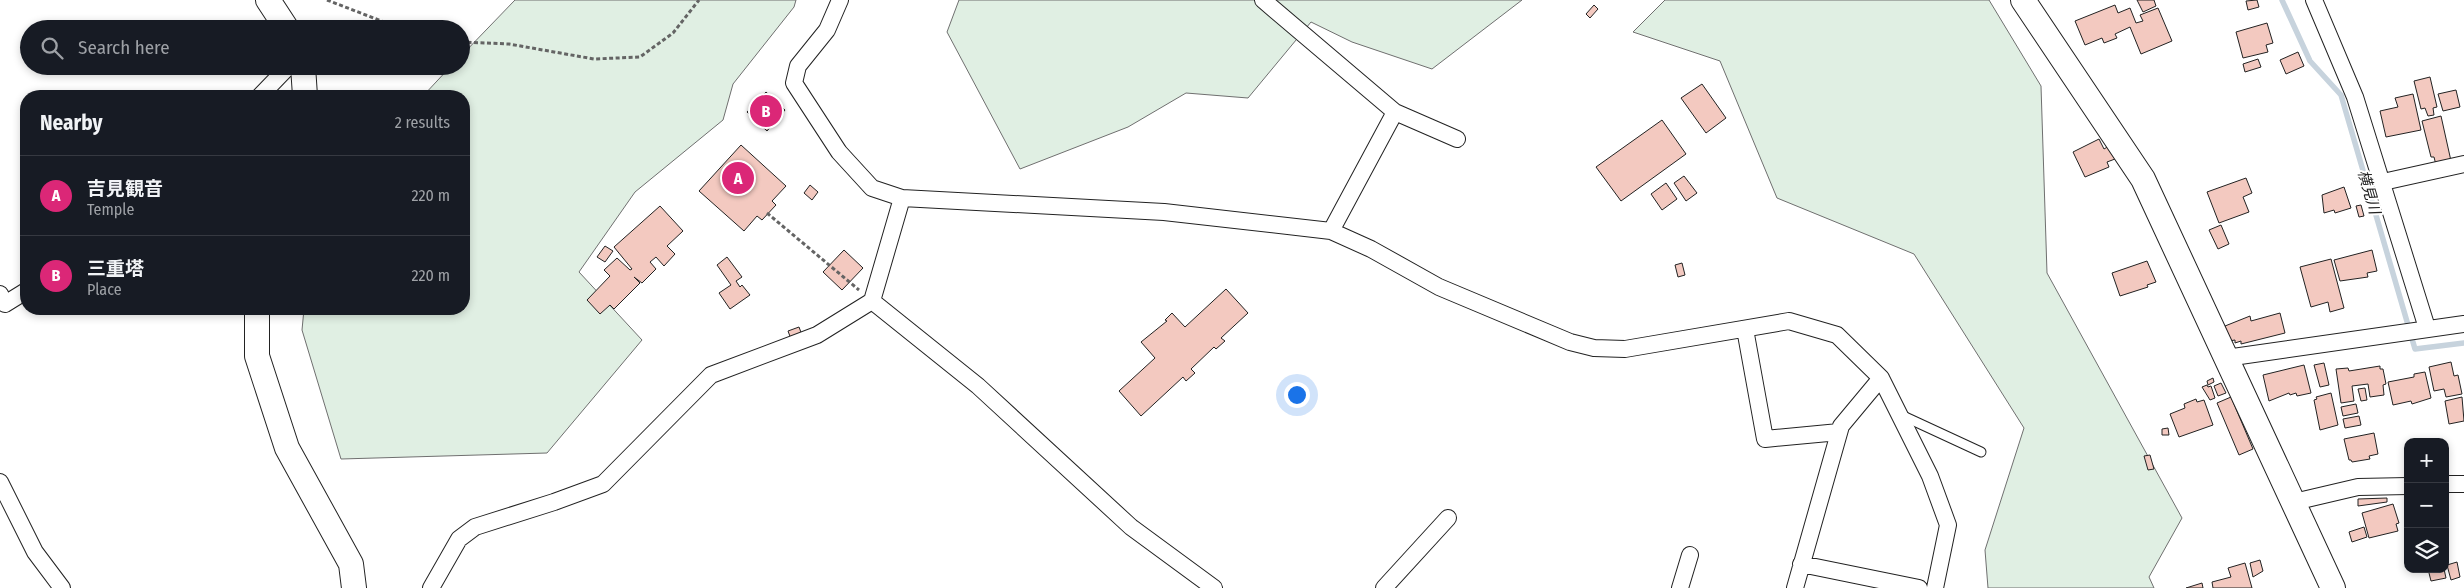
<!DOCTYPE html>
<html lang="en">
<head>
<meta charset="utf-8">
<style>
  body { margin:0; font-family:"Fira Sans Condensed","Noto Sans JP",sans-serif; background:#20242c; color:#f1f3f6 }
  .controls { position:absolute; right:15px; bottom:15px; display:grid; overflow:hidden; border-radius:10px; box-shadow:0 2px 8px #0003 }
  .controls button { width:45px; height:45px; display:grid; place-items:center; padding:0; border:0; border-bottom:1px solid #363941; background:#171b24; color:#f1f3f6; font:25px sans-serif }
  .you { position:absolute; left:1296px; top:394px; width:18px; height:18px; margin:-12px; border:4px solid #fff; border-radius:50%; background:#1a73e8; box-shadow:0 0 0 8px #1a73e833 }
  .badge { display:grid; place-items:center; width:32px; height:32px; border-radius:50%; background:#db2777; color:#fff; font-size:16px; font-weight:700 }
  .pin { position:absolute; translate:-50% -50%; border:2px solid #fff; box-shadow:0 1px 5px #0006 }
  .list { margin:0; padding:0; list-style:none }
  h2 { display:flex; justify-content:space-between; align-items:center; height:65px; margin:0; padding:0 20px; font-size:21px }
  h2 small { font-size:16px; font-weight:400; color:#9ea1a6 }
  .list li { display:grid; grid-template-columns:32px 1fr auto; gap:15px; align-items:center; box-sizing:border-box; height:80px; padding:0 20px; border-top:1px solid #363941 }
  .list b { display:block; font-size:19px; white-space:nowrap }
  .list p { margin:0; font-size:16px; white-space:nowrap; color:#9ea1a6 }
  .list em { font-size:16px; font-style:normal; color:#9ea1a6 }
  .icon { flex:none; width:28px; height:28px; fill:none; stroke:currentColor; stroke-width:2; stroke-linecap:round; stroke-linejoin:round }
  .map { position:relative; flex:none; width:2464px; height:588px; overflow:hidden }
  .search { position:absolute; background:#171b24; box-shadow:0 2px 8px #0003; left:20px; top:20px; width:450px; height:55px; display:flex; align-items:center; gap:12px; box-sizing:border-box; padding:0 18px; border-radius:28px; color:#9ea1a6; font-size:19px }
  .panel { position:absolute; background:#171b24; box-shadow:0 2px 8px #0003; left:20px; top:90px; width:450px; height:225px; border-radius:20px }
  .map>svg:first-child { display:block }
</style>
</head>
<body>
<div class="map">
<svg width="2464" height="588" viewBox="0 0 2464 588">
  <rect width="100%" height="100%" fill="#fff"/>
  <path fill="#e0efe3" stroke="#6f6f6f" d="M515,0H796L794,7L733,84L723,120L635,192L579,272L642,340L547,453L341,459L302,330L304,309H464V96H423L451,66H461V56Z
    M959,0H1522L1432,69L1352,42L1311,22L1248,98L1186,93L1128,127L1020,169L947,32Z
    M1665,0H1989L2041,86L2047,273L2182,518L2149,577L2154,588H1988L1985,550L2024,428L1914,254L1777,198L1720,61L1633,32Z"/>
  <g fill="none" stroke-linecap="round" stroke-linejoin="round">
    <path stroke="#c7d3dd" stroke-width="5.5" d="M2282,0L2310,61L2341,95L2415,349L2464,343"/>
  </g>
  <path fill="#f3c9c0" stroke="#222" d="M2137,0H2154L2156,6L2143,12Z
    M2257,0L2259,7L2248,10L2246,1Z
    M1594,5L1598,9L1590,18L1586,14Z
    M2115,5L2118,13L2130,8L2136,23L2143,21L2140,15L2158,8L2172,41L2141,54L2130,27L2115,34L2117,38L2104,43L2102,38L2085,45L2075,21Z
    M2267,23L2273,43L2266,45L2268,52L2243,58L2236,32Z
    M2298,52L2304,66L2286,74L2280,60Z
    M2258,59L2261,67L2245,72L2243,64Z
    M2430,77L2437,107L2433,108L2434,115L2428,116L2425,108L2421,109L2414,81Z
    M1702,84L1726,118L1706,133L1681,98Z
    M2456,90L2460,107L2443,111L2438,94Z
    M766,92L785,110L767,131L747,112Z
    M2413,94L2421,130L2386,137L2380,111L2398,107L2395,98Z
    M2441,116L2451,161L2436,165L2434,157H2431L2422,121Z
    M1662,120L1686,154L1621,201L1596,167Z
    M2099,139L2104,149L2109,146L2115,159L2107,162L2109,167L2085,177L2073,152Z
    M741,145L786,186L772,201L776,205L762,220L757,216L744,231L699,191Z
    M1684,176L1697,193L1686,201L1674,183Z
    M2246,178L2252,193L2243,197L2249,212L2219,223L2207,192Z
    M1666,183L1677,199L1662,210L1651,194Z
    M810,185L818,192L812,200L804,193Z
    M2344,187L2351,208L2335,213L2334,210L2324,213L2322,195Z
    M2361,205L2364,216L2359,217L2356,206Z
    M660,206L683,231L667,246L675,254L664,266L656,257L650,262L656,269L642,283L634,277L640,283L614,309L610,305L600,314L587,300L610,276L604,270L617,258L630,270L632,269L614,247Z
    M2221,225L2229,244L2218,249L2209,230Z
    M605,246L613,251L605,262L597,257Z
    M844,250L863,268L842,290L823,272Z
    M2372,250L2377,271L2367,273L2368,277L2340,281L2334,260Z
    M727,257L742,277L736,281L740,287L742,285L750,295L730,309L719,293L731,285L717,265Z
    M2331,259L2344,308L2330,312L2328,302L2311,307L2300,267Z
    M2147,261L2156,282L2147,285L2148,287L2120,296L2112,273Z
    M1682,263L1685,275L1678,277L1675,265Z
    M1226,289L1248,313L1221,338L1225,341L1216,349L1214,347L1191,369L1195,373L1186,381L1183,377L1141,416L1119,391L1155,358L1141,342L1167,321L1165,320L1172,313L1185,327Z
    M2280,313L2285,333L2241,344V341L2235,343V340L2229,341L2225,326L2250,316L2251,321Z
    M799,327L802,335L791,339L788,331Z
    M2451,362L2454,376L2458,375L2462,394L2446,397L2444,389L2434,391L2429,367Z
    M2324,363L2329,385L2320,387L2314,365Z
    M2304,365L2311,393L2297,396L2296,393L2290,395L2289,393L2269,401L2263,375Z
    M2380,366V369H2383L2386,384L2383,385L2384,395L2370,397L2368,384L2352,386L2354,401L2341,403L2336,369L2348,368L2349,371Z
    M2425,372L2431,398L2412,404L2411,401L2393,405L2388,382L2414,377V374Z
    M2213,378L2214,382L2208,385L2207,381Z
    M2221,383L2226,393L2218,396L2214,386Z
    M2207,385L2208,387L2211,386L2215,398L2210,400L2202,387Z
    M2365,388L2367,400L2361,401L2358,389Z
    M2331,393L2338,425L2320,430L2314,400L2317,399L2316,397Z
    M2231,397L2253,449L2239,455L2217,403Z
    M2462,397L2464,421L2449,424L2445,401Z
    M2196,399L2197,402L2204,400L2213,425L2179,437L2170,414L2185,408L2184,404Z
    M2356,404L2358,413L2343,416L2341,407Z
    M2359,416L2361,425L2345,428L2343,419Z
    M2168,428L2169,435H2162V429Z
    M2374,433L2378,454L2369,456L2370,459L2352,462L2351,460H2349L2344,439Z
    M2150,455L2154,469L2148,470L2144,456Z
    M2387,498V502L2358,506V499Z
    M2393,504L2399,523L2396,524L2398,531L2369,538L2362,513Z
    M2364,527L2367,537L2352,542L2349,532Z
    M2260,560L2263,571L2253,577L2250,563Z
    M2457,562L2460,577L2451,580L2447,565Z
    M2245,563L2252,588H2213L2212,582L2231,577L2228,568Z
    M2428,569H2444L2446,578L2431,581Z
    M2202,583L2203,588H2186Z"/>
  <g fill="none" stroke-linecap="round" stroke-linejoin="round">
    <g stroke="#222" stroke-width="11">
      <path id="lane" d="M1901,415L1981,452"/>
    </g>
    <g stroke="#222" stroke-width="18">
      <path id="street" d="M840,0L827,30L798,66L794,83L839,152L872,188L902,198L1164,212L1331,231L1371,249L1439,287L1570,342L1594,348L1625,349L1789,321L1837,335L1881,378L1930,476L1948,525L1935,588
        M1263,0L1395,112L1331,231
        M2314,0L2355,97L2427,328
        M260,96L288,67L303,68
        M1395,112L1457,139
        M2383,182L2464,164
        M0,294L5,304L26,291
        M872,301L978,386L1131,527L1214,588
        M1745,329L1765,439L1839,432
        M2226,358L2464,324
        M0,482L35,552L62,588
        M2445,484H2464
        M2294,502L2358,487L2408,486
        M1801,564L1919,588
        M431,588L459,539L475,527L554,502L603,484L711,375L817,335L872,301L902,198
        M1384,588L1448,518
        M1680,588L1690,555
        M1795,588L1841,426L1881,378"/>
    </g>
    <g stroke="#222" stroke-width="26">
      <path id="secondary" d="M268,0L287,29
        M2023,0L2143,179L2333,588
        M303,66L305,96
        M257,309V356L287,448L351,564L354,588"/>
    </g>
    <path stroke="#646464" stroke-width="3" stroke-dasharray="4 2.5" stroke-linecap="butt" d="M327,0L402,29
      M461,42L509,44L594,59L640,57L673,33L699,0
      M767,213L859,290"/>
    <use href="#lane" stroke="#fff" stroke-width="9"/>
    <use href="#street" stroke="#fff" stroke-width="16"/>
    <use href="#secondary" stroke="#fff" stroke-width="24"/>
  </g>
  <g text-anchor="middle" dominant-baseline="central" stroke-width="4" stroke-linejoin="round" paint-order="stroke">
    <g font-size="15" font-style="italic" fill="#222" stroke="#fff">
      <text transform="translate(2369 192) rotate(74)">横見川</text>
    </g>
  </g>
</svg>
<div class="controls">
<button>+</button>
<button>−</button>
<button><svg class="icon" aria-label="layers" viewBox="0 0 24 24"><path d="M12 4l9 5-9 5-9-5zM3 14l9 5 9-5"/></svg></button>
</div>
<div class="you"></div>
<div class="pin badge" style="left:738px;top:178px">A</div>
<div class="pin badge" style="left:766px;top:111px">B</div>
<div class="search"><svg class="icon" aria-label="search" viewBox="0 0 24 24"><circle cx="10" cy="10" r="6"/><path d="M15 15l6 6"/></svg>Search here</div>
<section class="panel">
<h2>Nearby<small>2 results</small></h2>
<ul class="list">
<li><span class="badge">A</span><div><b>吉見観音</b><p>Temple</p></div><em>220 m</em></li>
<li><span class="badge">B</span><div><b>三重塔</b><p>Place</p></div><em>220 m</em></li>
</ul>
</section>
</div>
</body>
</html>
